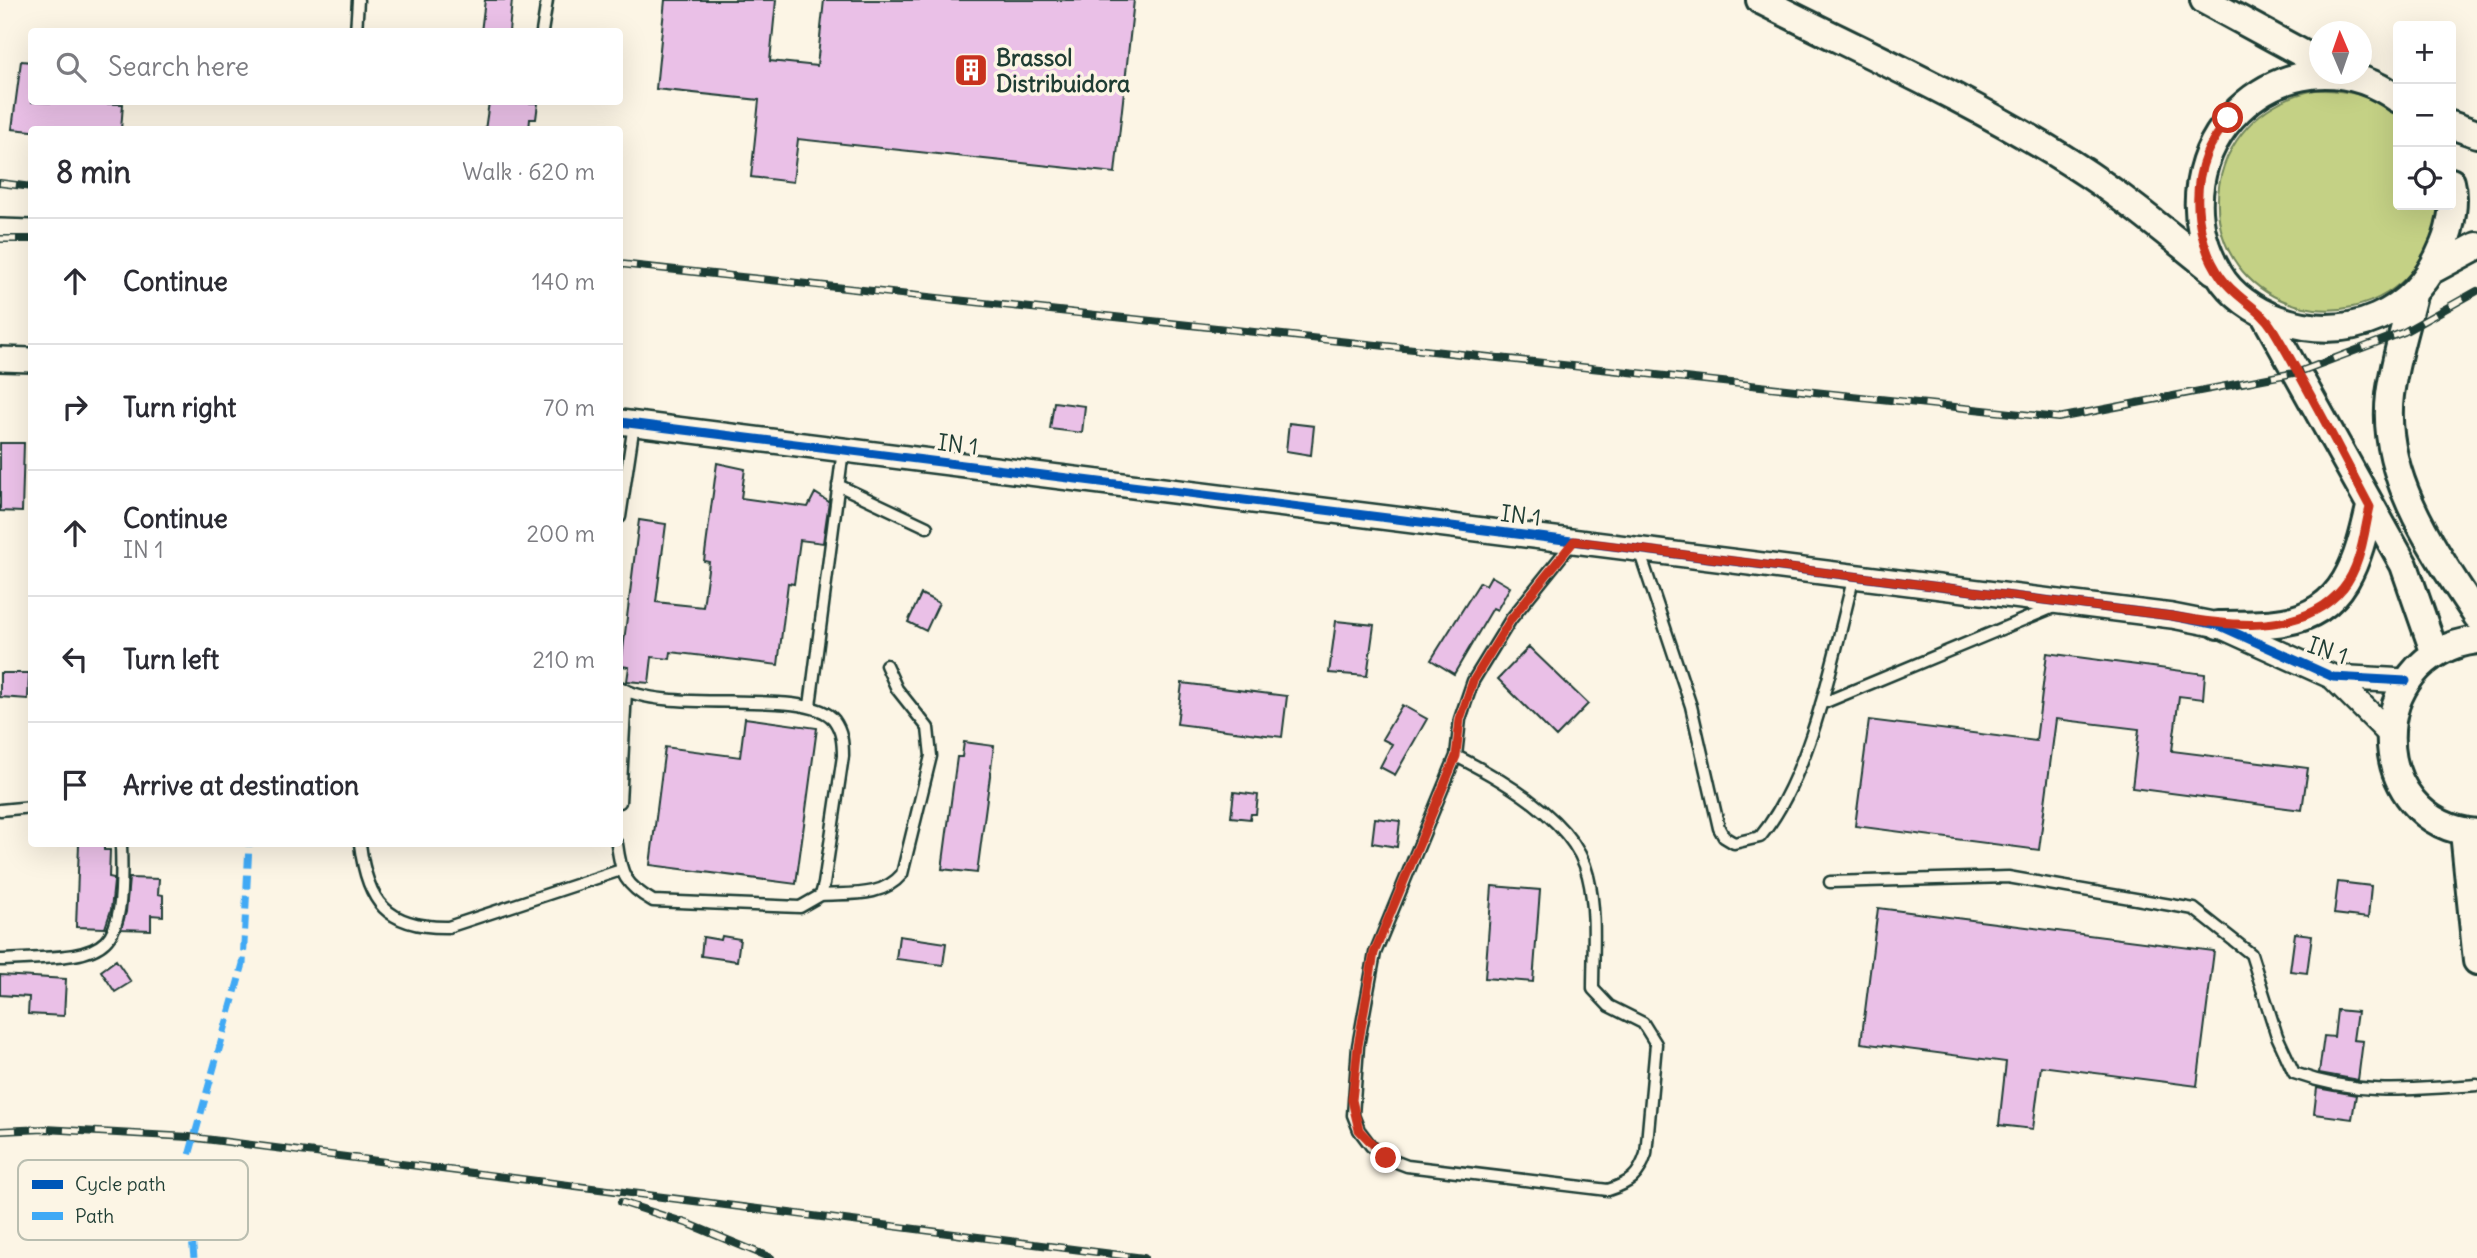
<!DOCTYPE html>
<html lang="en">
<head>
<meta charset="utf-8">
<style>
  body { margin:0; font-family:Delius,sans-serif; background:#f2f2f3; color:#2b2b33 }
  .controls { position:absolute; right:21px; top:21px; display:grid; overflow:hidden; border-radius:7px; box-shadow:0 7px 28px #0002 }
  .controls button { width:63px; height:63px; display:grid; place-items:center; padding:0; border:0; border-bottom:2px solid #e1e1e2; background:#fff; color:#2b2b33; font:35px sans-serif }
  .compass { position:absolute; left:2309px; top:21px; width:63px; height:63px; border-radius:50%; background:#fff; box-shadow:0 7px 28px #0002; rotate:358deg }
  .stop { position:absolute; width:21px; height:21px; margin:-16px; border:5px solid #c8321e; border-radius:50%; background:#fff }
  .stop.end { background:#c8321e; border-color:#fff; box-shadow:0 2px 7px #0008 }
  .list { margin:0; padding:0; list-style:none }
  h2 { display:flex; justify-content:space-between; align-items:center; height:91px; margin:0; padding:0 28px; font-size:30px }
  h2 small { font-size:23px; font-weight:400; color:#7c7c81 }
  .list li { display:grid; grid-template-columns:46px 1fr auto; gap:21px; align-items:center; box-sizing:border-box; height:126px; padding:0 28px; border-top:2px solid #e1e1e2 }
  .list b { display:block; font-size:26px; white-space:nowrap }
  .list p { margin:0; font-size:23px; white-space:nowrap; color:#7c7c81 }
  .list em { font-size:23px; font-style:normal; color:#7c7c81 }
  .icon { flex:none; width:38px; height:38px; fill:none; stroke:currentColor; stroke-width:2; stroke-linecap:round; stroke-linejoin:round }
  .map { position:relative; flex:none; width:2477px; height:1258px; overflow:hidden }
  .search { position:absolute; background:#fff; box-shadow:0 7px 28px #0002; left:28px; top:28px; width:595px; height:77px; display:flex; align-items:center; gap:18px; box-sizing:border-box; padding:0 24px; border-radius:7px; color:#7c7c81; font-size:26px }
  .panel { position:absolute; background:#fff; box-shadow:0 7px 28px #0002; left:28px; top:126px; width:595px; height:721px; border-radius:7px }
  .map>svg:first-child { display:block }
</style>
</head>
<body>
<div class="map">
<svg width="2477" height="1258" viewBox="0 0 2477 1258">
  <rect width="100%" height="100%" fill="#fcf5e5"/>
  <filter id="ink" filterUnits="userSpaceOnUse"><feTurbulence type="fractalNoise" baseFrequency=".0143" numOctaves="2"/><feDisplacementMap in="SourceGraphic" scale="14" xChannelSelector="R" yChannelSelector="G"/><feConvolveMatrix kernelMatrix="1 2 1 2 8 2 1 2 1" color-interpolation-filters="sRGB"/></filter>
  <g filter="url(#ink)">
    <path fill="#c4d185" stroke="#72875c" stroke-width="2" d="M2315,90C2347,89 2373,95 2398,115V205H2439C2434,242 2419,273 2387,293C2366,306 2340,312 2315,309C2186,291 2185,117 2315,90Z"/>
    <path fill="#eac0e7" stroke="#1f3d34" stroke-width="2" d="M485,0H512L509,32H481Z
      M665,0H776L770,61L817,66L824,0H1134L1115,173L798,139L793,182L751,177L759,100L656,89Z
      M21,61L32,62V102L123,104L121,130L32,131L12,129Z
      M489,102L538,103L536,119H530L529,130H485Z
      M1054,402L1085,406L1082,433L1050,429Z
      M1289,423L1314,426L1311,455L1286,451Z
      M0,443H24L22,512L0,511Z
      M717,463L745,469L741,498L808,507L815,493L829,502L823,543L800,540L794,584L788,583L778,665L671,652L670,659L652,657L649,683L627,681L629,667L621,666L639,520L666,524L656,602L703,607L709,562L704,561Z
      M1491,576L1510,587L1497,610L1493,608L1454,674L1431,660L1480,582L1486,585Z
      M921,594L939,603L926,631L908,622Z
      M1336,621L1374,625L1367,676L1329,673Z
      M1529,647L1588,704L1556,737L1498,679Z
      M2047,653L2205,674L2203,699L2179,696L2172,751L2308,768L2302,810L2132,788L2139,729L2056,719L2039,850L1855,826L1869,720L2036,741Z
      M0,673H29L28,699L0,697Z
      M1182,683L1287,696L1282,737L1177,724Z
      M1402,705L1427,719L1395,775L1380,767L1392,744L1382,739Z
      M745,718L817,728L796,884L650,865L665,747L740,757Z
      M964,742L994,746L977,873L942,869L957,757H962Z
      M1234,792L1258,795L1256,814H1251L1250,819L1231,817Z
      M1375,818L1400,821L1397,847L1372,843Z
      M79,844H104V850H110L109,877L114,878V882L111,910L105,928L76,927Z
      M129,878L159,879L158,894L163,895V916L151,915V930L121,929L126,912Z
      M2338,882L2371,886L2368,918L2334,914Z
      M1492,886L1540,890L1533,982L1485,978Z
      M1878,908L2214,951L2197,1086L2041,1066L2033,1129L1999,1125L2006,1062L1861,1043Z
      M2295,933L2312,935L2307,973L2290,971Z
      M722,936L740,939L737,961L701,956L703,937L721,940Z
      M899,936L946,943L943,965L896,959Z
      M116,960L131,982L115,992L101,971Z
      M0,975L66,979L64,1016L28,1014L29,997L0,995Z
      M2337,1010L2357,1012L2353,1040L2363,1041L2358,1080L2319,1073L2324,1036L2334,1037Z
      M2317,1088L2356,1095L2352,1119L2314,1114Z"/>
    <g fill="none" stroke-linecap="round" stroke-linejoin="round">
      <g stroke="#1f3d34" stroke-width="15">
        <path id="service" d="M356,32L358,0
          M542,32L547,0
          M838,485L927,527
          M620,517L634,424
          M1639,550L1691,706L1719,828L1724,837L1734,843L1760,837C1811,776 1834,654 1854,576
          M1821,704L2054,607
          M810,706L843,450
          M1456,756C1502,779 1576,822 1588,876C1597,912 1593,952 1593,989L1609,1006L1643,1023L1656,1044L1646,1154C1639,1176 1630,1183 1608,1190L1407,1166L1386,1158L1371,1146L1359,1130L1353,1115L1358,1046L1375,953L1456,756L1460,719L1473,681L1511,619L1572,543
          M620,802L626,691
          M0,810L32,807
          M360,844C367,902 387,928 448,927L621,870
          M617,844C621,875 625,885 653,901L800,907L821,895L824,884L843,756C843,743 842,731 834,720C807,686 665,716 620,687
          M1830,882L2008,877L2194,909L2251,954L2277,1036L2294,1073C2359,1096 2409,1090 2477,1085
          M821,895C850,893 882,898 902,874L931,756L928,728L897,689L886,665
          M0,960C107,955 125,962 121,844"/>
      </g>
      <g stroke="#1f3d34" stroke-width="24">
        <path id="minor" d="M0,229L32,230"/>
      </g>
      <g stroke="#1f3d34" stroke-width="28">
        <path id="tertiary" d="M0,359L32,360
          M620,422L2172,616L2218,625L2333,677L2406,681
          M2333,677L2389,733"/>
      </g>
      <g stroke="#1f3d34" stroke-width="32">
        <path id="secondary" d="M1760,0C1865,53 1975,102 2074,165C2124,197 2168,234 2214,271
          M2204,0L2320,63
          M2398,99C2286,18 2146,150 2219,274C2231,295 2255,311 2277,319C2349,344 2416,315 2444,244C2451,227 2456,200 2451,182
          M2451,125L2477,134
          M2434,269L2477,246
          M2413,295C2405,328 2394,362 2390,395C2380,476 2435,552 2477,616
          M2264,314L2404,565L2435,654
          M2218,625C2239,624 2262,626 2283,622C2346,612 2358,559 2370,507
          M2477,640C2361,654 2363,824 2477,833
          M2464,832L2477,961"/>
      </g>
      <use href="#service" stroke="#fcf5e5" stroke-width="10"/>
      <use href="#minor" stroke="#fcf5e5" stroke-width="19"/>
      <use href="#tertiary" stroke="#fcf5e5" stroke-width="23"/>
      <use href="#secondary" stroke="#fcf5e5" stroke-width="26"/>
      <g stroke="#1f3d34" stroke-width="8">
        <path id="rail" d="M0,183L32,187
          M0,239H32
          M620,264L2058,418L2299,372L2404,332L2477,291
          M0,1131L45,1129L189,1137L1144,1258
          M621,1202L689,1224L771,1258"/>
      </g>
      <use href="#rail" stroke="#fcf5e5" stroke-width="5" stroke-dasharray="16" stroke-linecap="butt"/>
      <path stroke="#3fa9f5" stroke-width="7" stroke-dasharray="14 7" stroke-linecap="butt" d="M194,1258L185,1170L243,964L249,844"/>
      <g stroke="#fcf5e5" stroke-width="13">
        <path id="cycleway" d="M620,422L2172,616L2218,625L2333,677L2406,681"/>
      </g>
      <use href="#cycleway" stroke="#0057b8" stroke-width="9"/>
    </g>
  </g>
  <g fill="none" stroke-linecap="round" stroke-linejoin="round" filter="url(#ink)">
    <path stroke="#c8321e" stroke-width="9" d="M1386,1158L1359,1130L1352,1100L1358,1046L1374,953L1456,756L1460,719L1473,681L1511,619L1574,541L2172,616C2227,626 2303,637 2343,588C2361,567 2364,532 2370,507C2338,447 2308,387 2273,329C2260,307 2235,298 2221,277C2197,243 2191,193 2206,155C2211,142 2221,130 2228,118"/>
  </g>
  <defs>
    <g id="building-square" transform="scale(1.75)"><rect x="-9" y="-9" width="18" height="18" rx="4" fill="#c8321e" stroke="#fcf5e5"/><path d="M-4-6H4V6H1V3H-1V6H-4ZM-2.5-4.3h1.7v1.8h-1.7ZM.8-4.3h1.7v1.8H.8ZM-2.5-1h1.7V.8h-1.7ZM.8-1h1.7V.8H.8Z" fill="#fff"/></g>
  </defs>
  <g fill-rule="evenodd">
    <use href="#building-square" x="971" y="70"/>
  </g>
  <g text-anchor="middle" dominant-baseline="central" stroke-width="7" stroke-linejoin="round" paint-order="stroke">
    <g font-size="23" font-weight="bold" fill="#1f3d34" stroke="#fcf5e5" text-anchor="start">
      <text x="996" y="57">Brassol<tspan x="996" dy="26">Distribuidora</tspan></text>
    </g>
    <g font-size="23" fill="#1f3d34" stroke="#fcf5e5">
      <text transform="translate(958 444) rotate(7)">IN 1</text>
      <text transform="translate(1521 515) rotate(7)">IN 1</text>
      <text transform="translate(2328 650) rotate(19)">IN 1</text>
    </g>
  </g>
  <rect x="18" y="1160" width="230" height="80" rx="10" fill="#fcf5e5" stroke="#babeb0" stroke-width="2"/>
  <rect x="32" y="1180" width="31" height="9" fill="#0057b8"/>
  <rect x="32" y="1212" width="31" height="8" fill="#3fa9f5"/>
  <g font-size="19" fill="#1f3d34">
    <text x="75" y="1191">Cycle path</text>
    <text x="75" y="1223">Path</text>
  </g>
</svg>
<div class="controls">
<button>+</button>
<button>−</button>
<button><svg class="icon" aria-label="locate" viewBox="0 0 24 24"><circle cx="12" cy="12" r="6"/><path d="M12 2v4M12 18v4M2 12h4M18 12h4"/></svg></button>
</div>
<svg class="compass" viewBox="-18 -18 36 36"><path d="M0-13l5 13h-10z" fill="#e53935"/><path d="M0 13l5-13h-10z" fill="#7c7c81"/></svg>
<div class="stop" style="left:2228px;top:118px"></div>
<div class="stop end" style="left:1386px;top:1158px"></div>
<div class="search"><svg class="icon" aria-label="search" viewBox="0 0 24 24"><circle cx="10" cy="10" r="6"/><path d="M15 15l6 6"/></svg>Search here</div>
<section class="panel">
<h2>8 min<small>Walk · 620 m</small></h2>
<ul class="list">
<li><svg class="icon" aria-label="ahead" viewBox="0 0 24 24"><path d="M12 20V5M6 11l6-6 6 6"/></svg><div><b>Continue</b></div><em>140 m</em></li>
<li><svg class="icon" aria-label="right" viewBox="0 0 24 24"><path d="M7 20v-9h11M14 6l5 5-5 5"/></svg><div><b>Turn right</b></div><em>70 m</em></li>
<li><svg class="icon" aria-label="ahead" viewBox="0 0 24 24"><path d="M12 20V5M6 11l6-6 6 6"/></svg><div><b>Continue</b><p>IN 1</p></div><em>200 m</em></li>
<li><svg class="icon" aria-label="left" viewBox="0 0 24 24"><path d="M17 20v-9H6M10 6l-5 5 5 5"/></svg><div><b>Turn left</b></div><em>210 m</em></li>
<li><svg class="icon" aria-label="arrive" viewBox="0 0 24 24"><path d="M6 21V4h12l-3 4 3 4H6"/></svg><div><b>Arrive at destination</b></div></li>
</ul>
</section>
</div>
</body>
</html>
